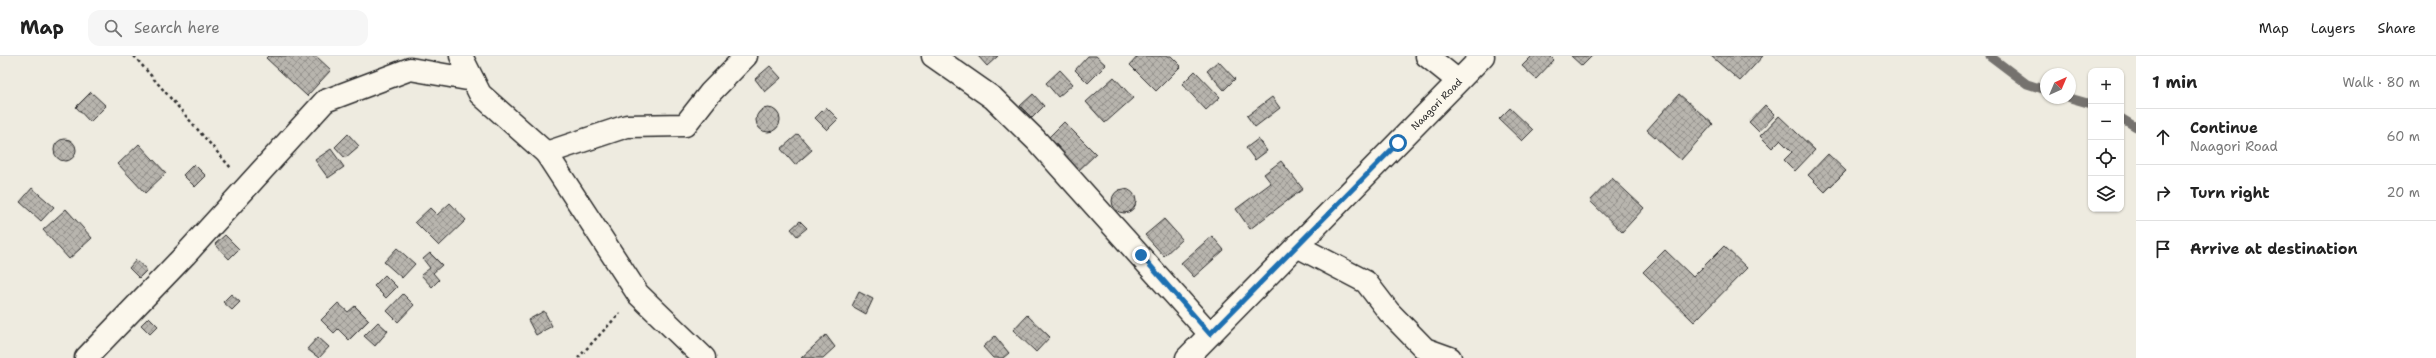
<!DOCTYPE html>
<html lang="en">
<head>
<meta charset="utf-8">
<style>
  body { margin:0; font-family:"Shantell Sans",sans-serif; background:#f6f6f6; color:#222 }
  .controls { position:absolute; right:12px; top:12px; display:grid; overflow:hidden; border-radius:8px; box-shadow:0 1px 3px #0004 }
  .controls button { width:36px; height:36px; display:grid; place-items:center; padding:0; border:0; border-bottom:1px solid #e0e0e0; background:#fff; color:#222; font:20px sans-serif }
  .compass { position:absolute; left:2040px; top:12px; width:36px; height:36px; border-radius:50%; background:#fff; box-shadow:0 1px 3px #0004; rotate:44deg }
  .stop { position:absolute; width:12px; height:12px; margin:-9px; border:3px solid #1f6fb2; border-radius:50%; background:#fff }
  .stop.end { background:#1f6fb2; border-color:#fff; box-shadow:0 1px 4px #0008 }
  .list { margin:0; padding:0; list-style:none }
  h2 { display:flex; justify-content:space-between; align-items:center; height:52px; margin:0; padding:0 16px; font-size:17px }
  h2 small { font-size:13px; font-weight:400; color:#767676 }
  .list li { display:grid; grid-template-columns:26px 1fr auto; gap:12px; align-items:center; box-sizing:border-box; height:56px; padding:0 16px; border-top:1px solid #e0e0e0 }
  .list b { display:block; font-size:15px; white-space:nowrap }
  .list p { margin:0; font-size:13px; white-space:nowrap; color:#767676 }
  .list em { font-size:13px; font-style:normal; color:#767676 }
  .icon { flex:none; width:22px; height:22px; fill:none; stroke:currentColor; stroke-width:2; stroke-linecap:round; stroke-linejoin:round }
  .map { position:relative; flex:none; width:2136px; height:302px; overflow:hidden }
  header { display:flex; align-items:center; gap:24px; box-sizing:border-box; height:56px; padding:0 20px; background:#fff; border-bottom:1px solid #e0e0e0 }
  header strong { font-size:19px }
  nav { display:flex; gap:22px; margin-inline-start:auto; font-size:14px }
  .search { width:280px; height:36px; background:#f6f6f6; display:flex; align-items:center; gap:10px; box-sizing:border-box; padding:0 14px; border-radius:12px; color:#767676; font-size:15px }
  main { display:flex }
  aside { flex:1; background:#fff }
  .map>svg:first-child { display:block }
</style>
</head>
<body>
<header>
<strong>Map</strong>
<div class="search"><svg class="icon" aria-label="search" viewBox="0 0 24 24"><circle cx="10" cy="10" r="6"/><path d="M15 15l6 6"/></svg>Search here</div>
<nav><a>Map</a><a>Layers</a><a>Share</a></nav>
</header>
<main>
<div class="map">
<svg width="2136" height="302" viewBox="0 0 2136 302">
  <defs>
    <pattern id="building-cross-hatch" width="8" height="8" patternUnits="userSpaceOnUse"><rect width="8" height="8" fill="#b8b5ae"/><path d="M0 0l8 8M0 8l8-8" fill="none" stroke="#96938e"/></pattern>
  </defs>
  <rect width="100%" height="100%" fill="#eeebe0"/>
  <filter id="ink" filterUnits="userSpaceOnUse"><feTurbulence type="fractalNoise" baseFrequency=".025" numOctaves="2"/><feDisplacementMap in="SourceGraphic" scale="8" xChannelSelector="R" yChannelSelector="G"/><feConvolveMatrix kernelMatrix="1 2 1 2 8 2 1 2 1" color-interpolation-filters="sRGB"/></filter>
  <g filter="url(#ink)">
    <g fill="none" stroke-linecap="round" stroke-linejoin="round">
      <path stroke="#74726e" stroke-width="9" d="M1990,0L2027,28L2046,34
        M2070,42L2091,48
        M2121,62L2136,71"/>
    </g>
    <path fill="url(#building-cross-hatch)" stroke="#2b2b2b" d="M268,0H316L331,14L307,40L266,2Z
      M978,0H998L987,10Z
      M1088,0H1096L1106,9L1088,27L1075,14Z
      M1138,0H1171L1181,10L1156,35L1130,9Z
      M1532,0H1550L1554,4L1536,23L1522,10Z
      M1571,0H1592L1582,10Z
      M1711,0H1763L1740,25Z
      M1218,5L1235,23L1224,34L1207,15Z
      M770,10L781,22L765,36L755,23Z
      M1060,14L1073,28L1058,41L1046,27Z
      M1195,15L1220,41L1206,54L1182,28Z
      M1114,21L1133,42L1105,67L1086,46Z
      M91,36L106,50L90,66L76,51Z
      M1033,38L1044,50L1032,62L1020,50Z
      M1679,38L1713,68L1681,104L1647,74Z
      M1272,41L1280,52L1255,71L1247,60Z
      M1765,49L1775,59L1759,76L1749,66Z
      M826,51L838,63L827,74L815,62Z
      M756 64a12 12 0 1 1 24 0a12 12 0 1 1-24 0Z
      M1510,52L1533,74L1522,85L1499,63Z
      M1779,60L1815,94L1795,115L1784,104L1792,96L1780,84L1772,92L1760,80Z
      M1064,66L1096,98L1077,116L1046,84Z
      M348,78L359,90L345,102L335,91Z
      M798,78L812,94L795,109L781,93Z
      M54 94a11 11 0 1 1 22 0a11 11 0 1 1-22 0Z
      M1258,83L1267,95L1255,104L1246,92Z
      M139,88L166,117L145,137L118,108Z
      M331,93L344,111L328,122L315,104Z
      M1828,98L1846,115L1825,136L1808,119Z
      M1281,105L1303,133L1250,173L1236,153L1271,127L1264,118Z
      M194,108L206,120L195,131L183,119Z
      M1612,122L1644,152L1622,176L1590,145Z
      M32,132L54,151L41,165L20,146Z
      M1112 145a12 12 0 1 1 24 0a12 12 0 1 1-24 0Z
      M450,147L466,164L439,190L415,166L430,152L437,159Z
      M66,153L92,182L69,203L43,174Z
      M1164,163L1182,183L1164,200L1145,179Z
      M800,165L807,172L797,180L791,173Z
      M225,179L239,193L229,203L215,188Z
      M1212,180L1224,194L1194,221L1181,207Z
      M1724,190L1747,212L1694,266L1643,216L1665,194L1693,221Z
      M397,192L415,208L402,222L384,206Z
      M430,197L442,209L433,217L439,224L432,231L421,219L430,212L423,203Z
      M136,204L147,214L139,222L129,212Z
      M385,219L397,231L386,242L374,230Z
      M859,236L873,243L866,258L852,250Z
      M231,238L240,246L232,254L223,246Z
      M403,238L414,249L398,266L387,255Z
      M338,247L348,256L355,250L369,264L349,284L338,273L334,277L321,264Z
      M544,255L552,270L536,279L528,264Z
      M1027,259L1050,281L1036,296L1013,274Z
      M149,261L158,270L150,278L141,269Z
      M378,266L388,275L375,290L364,280Z
      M826,279L835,291L823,302H801Z
      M995,280L1009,297L1003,302H993L983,291Z
      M318,281L329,291L319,302L307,293Z"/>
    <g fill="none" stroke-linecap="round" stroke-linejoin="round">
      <g stroke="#2b2b2b" stroke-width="25">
        <g id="minor">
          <path d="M461,0L480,38L546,97L638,238L704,302"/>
          <path d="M933,0L993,42L1036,84L1210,278"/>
          <path d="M1427,0L1457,24"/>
          <path d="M546,97L627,70L685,69L710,37L746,0"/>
          <path d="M1297,190L1366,226L1389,256L1425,293L1450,302"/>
          <path d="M86,302L185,199L325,45L410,13L473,24"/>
          <path id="s1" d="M1187,302L1483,0"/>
        </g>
      </g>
      <path stroke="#2b2b2b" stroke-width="2.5" stroke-dasharray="3 3" stroke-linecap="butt" d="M134,0L231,112
        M578,302L620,257"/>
      <use href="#minor" stroke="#fbf7ec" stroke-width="22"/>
    </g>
  </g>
  <g fill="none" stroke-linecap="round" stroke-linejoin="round" filter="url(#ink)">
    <path stroke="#1f6fb2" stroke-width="5" d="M1141,199L1210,278L1398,87"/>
  </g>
  <g text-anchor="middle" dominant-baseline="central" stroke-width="3" stroke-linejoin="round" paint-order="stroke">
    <g font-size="10" fill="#2b2b2b" stroke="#fbf7ec">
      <text stroke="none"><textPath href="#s1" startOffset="356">Naagori Road</textPath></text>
    </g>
  </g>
</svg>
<div class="controls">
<button>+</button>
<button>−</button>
<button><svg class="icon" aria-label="locate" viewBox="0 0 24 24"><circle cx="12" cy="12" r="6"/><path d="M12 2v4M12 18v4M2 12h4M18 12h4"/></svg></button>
<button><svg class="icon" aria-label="layers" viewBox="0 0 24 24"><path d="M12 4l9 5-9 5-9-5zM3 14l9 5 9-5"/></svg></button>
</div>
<svg class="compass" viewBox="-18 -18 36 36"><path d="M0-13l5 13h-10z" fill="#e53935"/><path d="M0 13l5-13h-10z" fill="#767676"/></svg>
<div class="stop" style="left:1398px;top:87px"></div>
<div class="stop end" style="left:1141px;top:199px"></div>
</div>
<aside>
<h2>1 min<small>Walk · 80 m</small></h2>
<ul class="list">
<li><svg class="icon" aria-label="ahead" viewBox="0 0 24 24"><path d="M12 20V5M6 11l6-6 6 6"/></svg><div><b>Continue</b><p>Naagori Road</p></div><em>60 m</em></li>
<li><svg class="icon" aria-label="right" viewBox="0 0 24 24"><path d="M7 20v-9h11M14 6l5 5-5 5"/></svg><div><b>Turn right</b></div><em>20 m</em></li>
<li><svg class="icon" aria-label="arrive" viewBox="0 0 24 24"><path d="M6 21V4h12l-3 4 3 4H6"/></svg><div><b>Arrive at destination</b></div></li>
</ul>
</aside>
</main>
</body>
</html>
